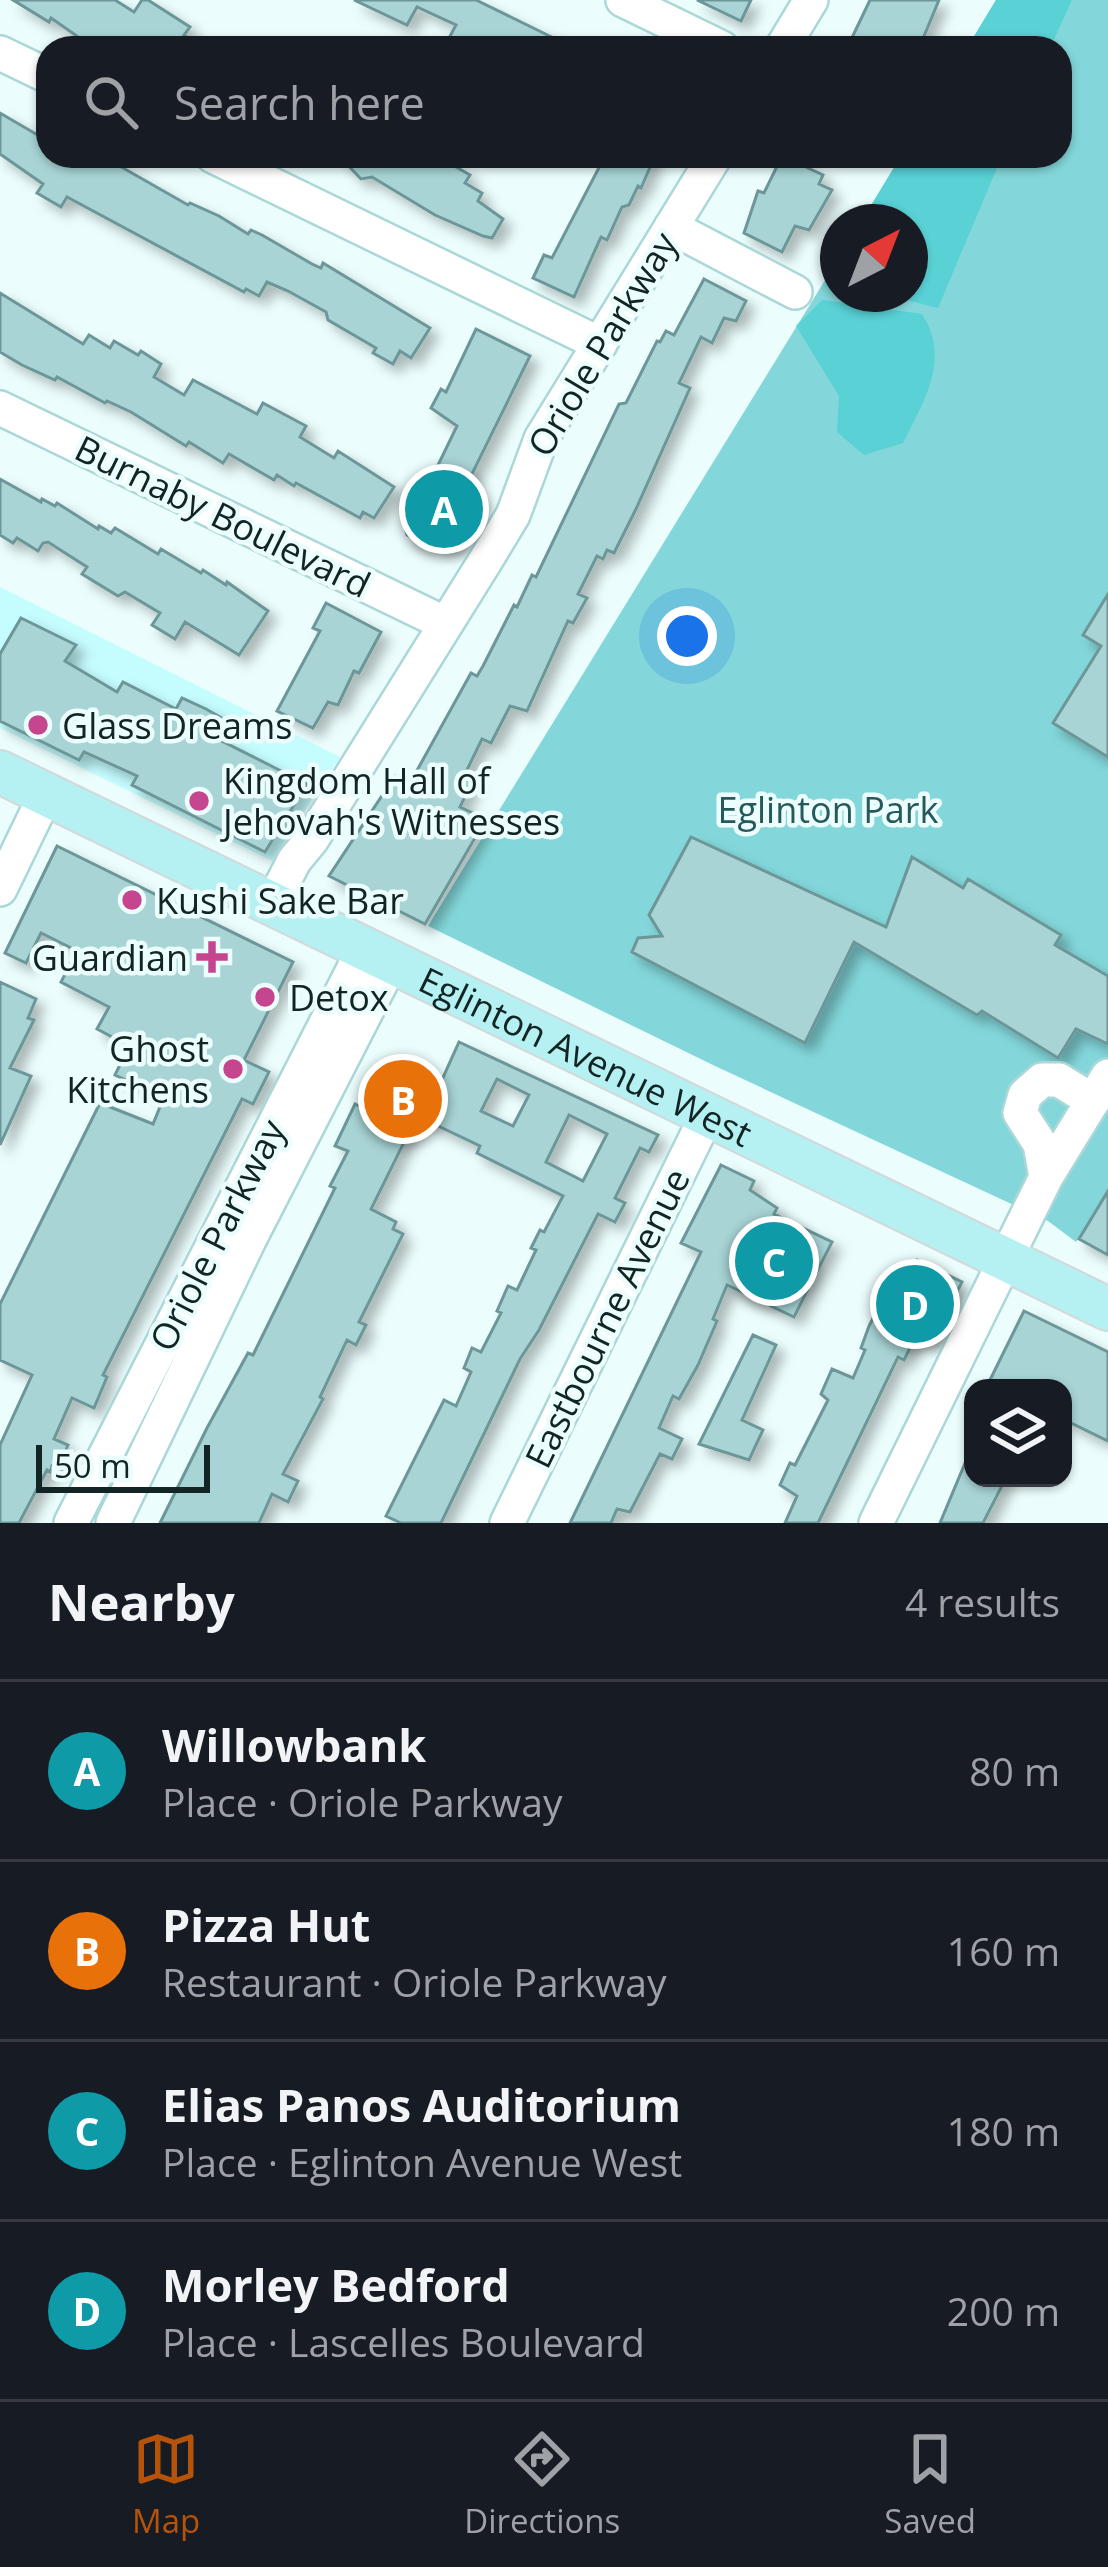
<!DOCTYPE html>
<html lang="en">
<head>
<meta charset="utf-8">
<style>
  body { margin:0; font-family:"Open Sans",sans-serif; background:#20242c; color:#f1f3f6 }
  .controls { position:absolute; right:36px; bottom:36px; display:grid; overflow:hidden; border-radius:24px; box-shadow:0 3px 9px #0004 }
  .controls button { width:108px; height:108px; display:grid; place-items:center; padding:0; border:0; border-bottom:3px solid #363941; background:#171b24; color:#f1f3f6; font:60px sans-serif }
  .compass { position:absolute; left:820px; top:204px; width:108px; height:108px; border-radius:50%; background:#171b24; box-shadow:0 3px 9px #0004; rotate:42deg }
  .scale { position:absolute; left:36px; bottom:30px; width:174px; box-sizing:border-box; padding-left:12px; border:6px solid #122424; border-top:0; font-size:33px; line-height:42px; white-space:nowrap; color:#122424; -webkit-text-stroke:9px #ebfdfd; paint-order:stroke }
  .you { position:absolute; left:687px; top:636px; width:42px; height:42px; margin:-30px; border:9px solid #fff; border-radius:50%; background:#1a73e8; box-shadow:0 0 0 18px #1a73e833 }
  .badge { display:grid; place-items:center; width:78px; height:78px; border-radius:50%; background:#b45309; color:#fff; font-size:39px; font-weight:700 }
  .pin { position:absolute; translate:-50% -50%; border:6px solid #fff; box-shadow:0 3px 12px #0006 }
  .list { margin:0; padding:0; list-style:none }
  h2 { display:flex; justify-content:space-between; align-items:center; height:156px; margin:0; padding:0 48px; font-size:51px }
  h2 small { font-size:39px; font-weight:400; color:#9ea1a6 }
  .list li { display:grid; grid-template-columns:78px 1fr auto; gap:36px; align-items:center; box-sizing:border-box; height:180px; padding:0 48px; border-top:3px solid #363941 }
  .list b { display:block; font-size:45px; white-space:nowrap }
  .list p { margin:0; font-size:39px; white-space:nowrap; color:#9ea1a6 }
  .list em { font-size:39px; font-style:normal; color:#9ea1a6 }
  .icon { flex:none; width:66px; height:66px; fill:none; stroke:currentColor; stroke-width:2; stroke-linecap:round; stroke-linejoin:round }
  .map { position:relative; flex:none; width:1108px; height:1523px; overflow:hidden }
  .search { position:absolute; background:#171b24; box-shadow:0 3px 9px #0004; left:36px; right:36px; top:36px; height:132px; display:flex; align-items:center; gap:30px; box-sizing:border-box; padding:0 42px; border-radius:36px; color:#9ea1a6; font-size:45px }
  .sheet { height:876px; background:#171b24 }
  nav { display:flex; justify-content:space-around; align-items:center; box-sizing:border-box; height:168px; border-top:3px solid #363941; background:#171b24; font-size:33px; color:#9ea1a6 }
  nav a { display:grid; justify-items:center; gap:6px }
  nav .on { color:#b45309 }
  .map>svg:first-child { display:block }
</style>
</head>
<body>
<div class="map">
<svg width="1108" height="1523" viewBox="0 0 1108 1523">
  <defs>
    <filter id="shadow"><feDropShadow dx="8" dy="8" stdDeviation="6" flood-color="#0004"/></filter>
  </defs>
  <rect width="100%" height="100%" fill="#ebfdfd"/>
  <path fill="#c5fcfe" d="M0,587L340,757L272,861L0,728Z"/>
  <path fill="#83d7da" d="M996,0H1108V1189L1076,1242L1048,1221L715,1066L428,926L838,259V294H910V222H861L901,156H1060V48H967Z"/>
  <path fill="#59d1d5" d="M996,0H1072L1050,48H967Z
    M901,156H1002L938,308L882,294H910V222H861Z
    M822,300L922,314C951,359 924,401 903,443L864,455L837,432L839,396L796,326Z"/>
  <path fill="#a8d4d5" stroke="#6c9698" stroke-width="3" fill-rule="evenodd" filter="url(#shadow)" d="M13,0H115L134,12L142,0H148L190,27L184,35L205,48H94L51,18L49,22Z
    M354,0H476L574,48H469L449,38L456,25L417,7L407,25Z
    M697,0H751L741,21Z
    M870,0H939L919,48H847Z
    M0,113L48,141V156H102L188,205L190,203L219,216L248,234L251,230L262,235L312,264L321,268L323,263L430,328L411,358L400,351L393,364L373,353L376,348L328,320L326,312L288,291L267,282L259,296L246,289L244,292L67,197L61,207L37,193L43,184L0,154Z
    M339,156H437L470,175L465,183L482,193L478,201L503,219L492,238L483,236L435,215L372,177L361,179Z
    M605,156H655L641,188L638,186L629,205L622,207L607,240L601,237L574,297L533,278L544,255L552,258Z
    M782,156L823,175L819,184L832,190L809,230L795,226L782,252L744,233L758,191L764,193Z
    M704,279L746,301L736,321L724,318L712,343L701,337L679,383L690,388L636,509L614,553L607,550L603,559L597,556L578,594L587,598L573,623L568,621L527,711L510,706L491,743L482,739L463,778L472,782L460,807L486,819L425,924L329,876L395,776L410,783L471,673L477,676L483,666L514,605L517,607L532,575L536,577L619,404L626,403L657,341L660,342L666,331L674,335Z
    M0,293L83,344L89,335L110,348L114,341L138,355L141,351L161,364L154,377L184,395L193,380L257,414L263,403L306,426L300,437L334,458L338,451L394,487L374,518L363,512L360,518L296,483L294,486L277,475L274,480L229,454L223,463L189,442L186,446L131,412L107,401L105,403L57,377L55,380L22,365L0,352Z
    M476,329L530,356L464,490L479,498L455,547L446,543L444,549L427,540L425,544L407,535L406,531L457,426L431,408L441,389L446,392Z
    M0,479L41,502L42,499L55,506L57,503L98,529L99,526L111,533L115,528L158,554L161,549L201,573L203,570L226,585L227,582L268,611L239,655L185,622L175,639L152,625L160,613L125,592L118,596L82,574L87,567L48,542L43,543L38,551L17,538L13,543L0,535Z
    M1108,594V757L1053,723L1101,646L1083,635Z
    M326,603L381,632L359,673L354,671L338,705L328,702L313,728L277,711L320,631L313,628Z
    M21,618L76,645L65,661L117,692L123,682L176,709L182,698L206,709L222,718L212,736L307,784L265,852L132,785L137,776L84,752L79,760L0,721V654Z
    M691,837L886,927L912,857L963,888L968,879L1061,935L1055,945L1108,976V1044L1076,1029L1058,1058L982,1011L977,1015L854,942L805,1043L632,952L638,938L662,936L649,915Z
    M57,846L293,962L244,1060L269,1072L253,1104L242,1099L103,1375L107,1377L94,1408L72,1398L54,1439L68,1445L58,1469L52,1466L50,1472L47,1470L19,1523H0V1445L32,1375L0,1360V1304L100,1103L153,1124L164,1097L115,1075L129,1046L97,1029L109,1007L61,982L77,951L41,933L26,963L5,953Z
    M0,982L36,999L28,1018L34,1020L10,1068L31,1076L0,1145Z
    M459,1042L658,1135L649,1152L640,1148L615,1198L625,1203L615,1222L598,1214L539,1330L520,1359L441,1523H401L386,1516L444,1400L456,1406L471,1372L464,1368L472,1348L481,1352L501,1313L497,1311L508,1286L517,1290L536,1250L531,1248L540,1230L544,1232L563,1196L477,1153L480,1146L417,1116L371,1209L396,1222L393,1229L403,1234L359,1322L366,1325L356,1345L347,1340L320,1397L323,1399L283,1474L298,1481L288,1502L272,1494L259,1523H160L207,1428L248,1353L253,1355L335,1188L330,1186L348,1151L335,1146L355,1104L380,1116L396,1081L409,1077L436,1093ZM497,1079L529,1095L513,1126L481,1111ZM569,1115L607,1134L583,1181L546,1162Z
    M721,1165L754,1181L750,1190L777,1208L774,1214L832,1242L794,1317L727,1285L713,1319L717,1321L698,1365L679,1399L673,1396L659,1428L682,1439L672,1459L660,1454L630,1512L617,1509L611,1523H570L701,1252L681,1243Z
    M1108,1191V1255L1079,1239Z
    M917,1260L962,1282L931,1343L916,1336L904,1360L898,1357L818,1523H785L797,1496L780,1485L790,1463L795,1465L828,1400L821,1394L832,1369L853,1378L865,1350L861,1348L869,1326L900,1265L912,1271Z
    M1024,1311L1108,1352V1441L1063,1419V1388H986Z
    M753,1335L776,1345L742,1420L763,1430L749,1460L699,1444Z
    M973,1444V1478H1006L983,1523H940Z"/>
  <g fill="none" stroke-linecap="round" stroke-linejoin="round">
    <g stroke="#abd7d8" stroke-width="38">
      <path id="minor" d="M623,0L722,48
        M782,48L811,0
        M0,53L48,76
        M213,156L600,344
        M671,227L795,292
        M0,408L446,624
        M0,889L46,794
        M272,904L294,861L312,839L484,563L513,515L541,439L715,156
        M1046,1177L1040,1144L1020,1113L1025,1095L1042,1080H1059L1093,1101
        M71,1523L365,947
        M113,1523L249,1240L393,959
        M507,1523L708,1113
        M876,1523L1046,1177L1108,1076"/>
    </g>
    <g stroke="#d4d8d8" stroke-width="46">
      <g id="major">
        <path id="s1" d="M0,772L1108,1309"/>
      </g>
    </g>
    <use href="#minor" stroke="#fff" stroke-width="33"/>
    <use href="#major" stroke="#b5f0f2" stroke-width="42"/>
  </g>
  <g fill="#c6458f" stroke="#ebfdfd" stroke-width="4.5">
    <circle cx="38" cy="725" r="12"/>
    <circle cx="199" cy="801" r="12"/>
    <circle cx="132" cy="900" r="12"/>
    <path d="M206 939h12v12h12v12h-12v12h-12v-12h-12v-12h12z"/>
    <circle cx="265" cy="997" r="12"/>
    <circle cx="233" cy="1069" r="12"/>
  </g>
  <g text-anchor="middle" dominant-baseline="central" stroke-width="9" stroke-linejoin="round" paint-order="stroke">
    <g font-size="36" fill="#122424" stroke="#ebfdfd">
      <text transform="translate(602 344) rotate(-59)">Oriole Parkway</text>
      <text transform="translate(223 516) rotate(26)">Burnaby Boulevard</text>
      <text stroke="none"><textPath href="#s1" startOffset="651">Eglinton Avenue West</textPath></text>
      <text transform="translate(217 1235) rotate(-63)">Oriole Parkway</text>
      <text transform="translate(607 1318) rotate(-64)">Eastbourne Avenue</text>
    </g>
    <g font-size="36" fill="#122424" stroke="#ebfdfd" text-anchor="start">
      <text x="62" y="725">Glass Dreams</text>
      <text x="223" y="780">Kingdom Hall of<tspan x="223" dy="41">Jehovah's Witnesses</tspan></text>
      <text x="156" y="900">Kushi Sake Bar</text>
      <text x="188" y="957" text-anchor="end">Guardian</text>
      <text x="289" y="997">Detox</text>
      <text x="209" y="1048" text-anchor="end">Ghost<tspan x="209" dy="41">Kitchens</tspan></text>
    </g>
    <g font-size="36" fill="#26595b" stroke="#ebfdfd">
      <text x="828" y="809">Eglinton Park</text>
    </g>
  </g>
</svg>
<div class="controls">
<button><svg class="icon" aria-label="layers" viewBox="0 0 24 24"><path d="M12 4l9 5-9 5-9-5zM3 14l9 5 9-5"/></svg></button>
</div>
<svg class="compass" viewBox="-18 -18 36 36"><path d="M0-13l5 13h-10z" fill="#e53935"/><path d="M0 13l5-13h-10z" fill="#9ea1a6"/></svg>
<div class="scale">50 m</div>
<div class="you"></div>
<div class="pin badge" style="left:444px;top:509px;background:#0f9aa8">A</div>
<div class="pin badge" style="left:403px;top:1099px;background:#e8710a">B</div>
<div class="pin badge" style="left:774px;top:1261px;background:#0f9aa8">C</div>
<div class="pin badge" style="left:915px;top:1304px;background:#0f9aa8">D</div>
<div class="search"><svg class="icon" aria-label="search" viewBox="0 0 24 24"><circle cx="10" cy="10" r="6"/><path d="M15 15l6 6"/></svg>Search here</div>
</div>
<section class="sheet">
<h2>Nearby<small>4 results</small></h2>
<ul class="list">
<li><span class="badge" style="background:#0f9aa8">A</span><div><b>Willowbank</b><p>Place · Oriole Parkway</p></div><em>80 m</em></li>
<li><span class="badge" style="background:#e8710a">B</span><div><b>Pizza Hut</b><p>Restaurant · Oriole Parkway</p></div><em>160 m</em></li>
<li><span class="badge" style="background:#0f9aa8">C</span><div><b>Elias Panos Auditorium</b><p>Place · Eglinton Avenue West</p></div><em>180 m</em></li>
<li><span class="badge" style="background:#0f9aa8">D</span><div><b>Morley Bedford</b><p>Place · Lascelles Boulevard</p></div><em>200 m</em></li>
</ul>
</section>
<nav>
<a class="on"><svg class="icon" aria-label="map" viewBox="0 0 24 24"><path d="M3 6l6-2 6 2 6-2v14l-6 2-6-2-6 2zM9 4v14M15 6v14"/></svg>Map</a>
<a><svg class="icon" aria-label="directions" viewBox="0 0 24 24"><path d="M12 3l9 9-9 9-9-9zM9 14v-3h6M13 9l2 2-2 2"/></svg>Directions</a>
<a><svg class="icon" aria-label="saved" viewBox="0 0 24 24"><path d="M7 4h10v16l-5-4-5 4z"/></svg>Saved</a>
</nav>
</body>
</html>
